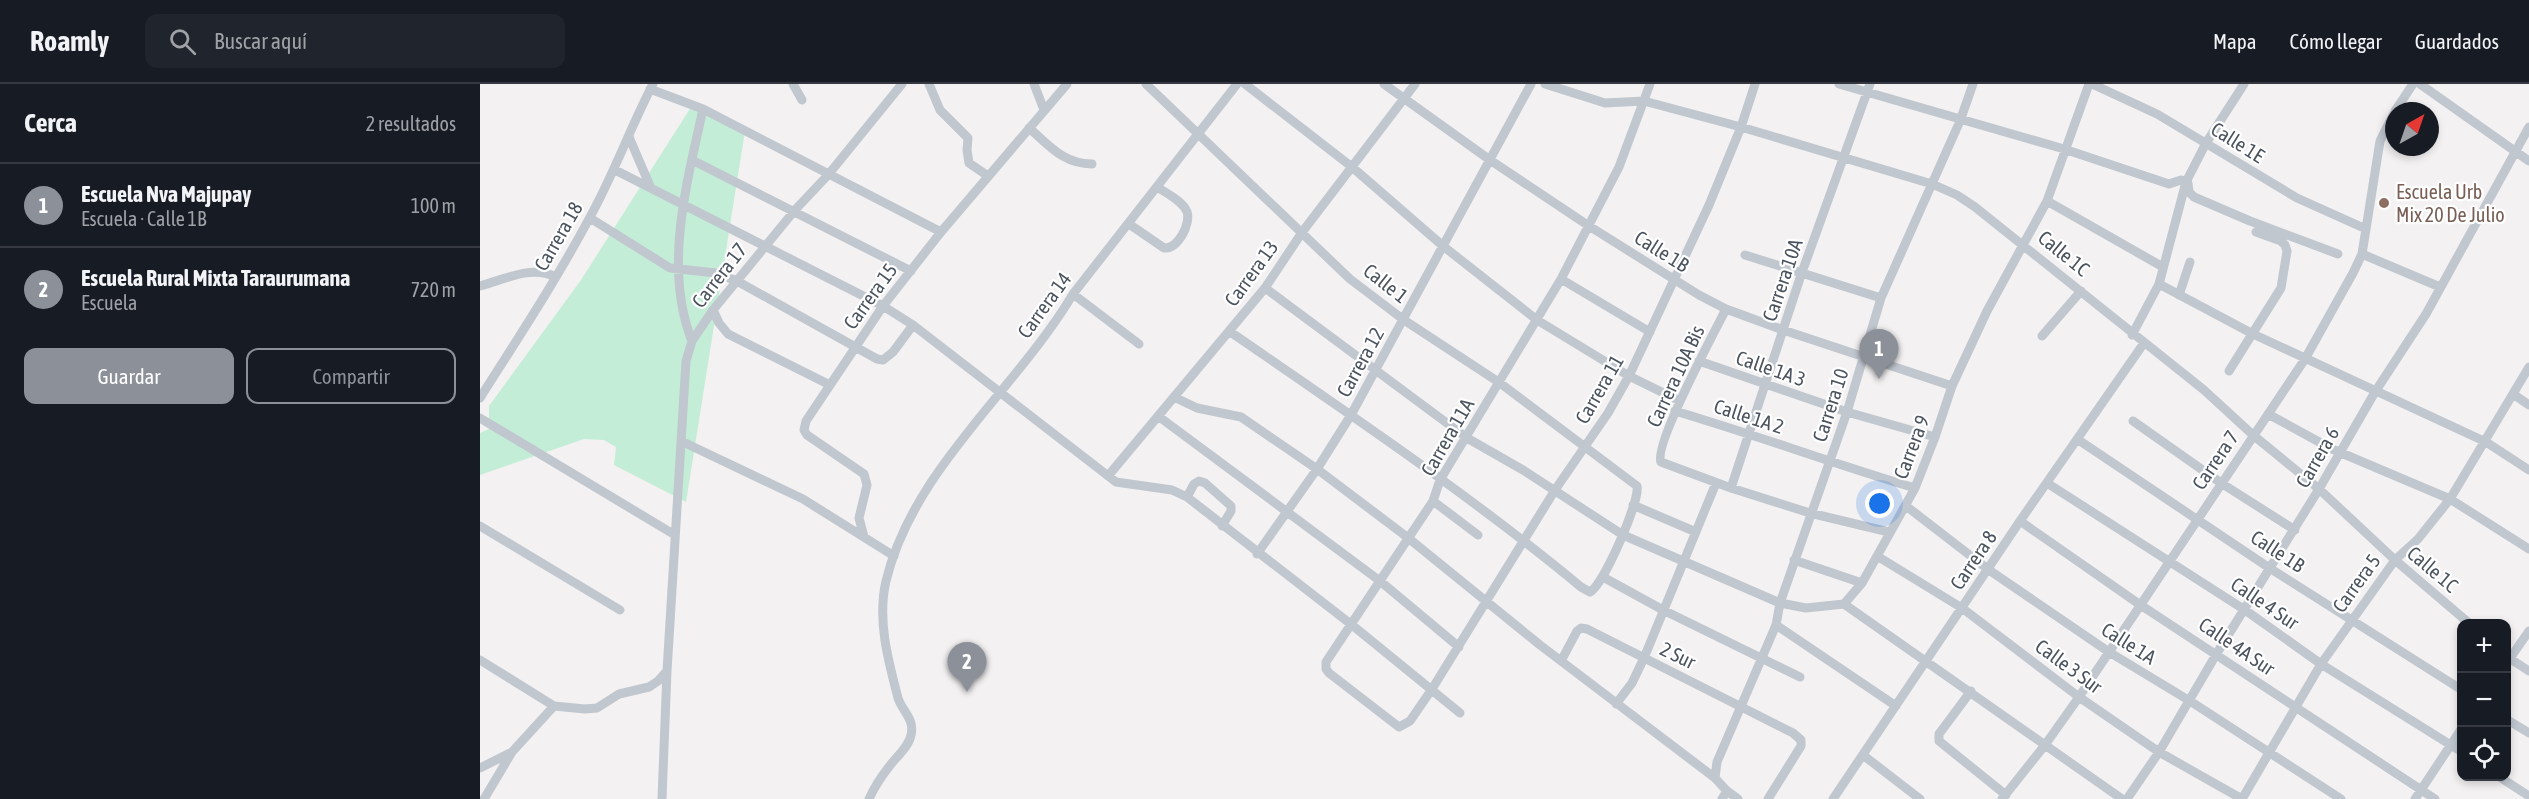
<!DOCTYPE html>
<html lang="es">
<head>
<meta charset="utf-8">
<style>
  body { margin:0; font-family:"Asap Condensed",sans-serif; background:#20242c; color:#f1f3f6 }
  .controls { position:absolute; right:18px; bottom:18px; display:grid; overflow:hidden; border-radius:12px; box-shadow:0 3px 9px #0003 }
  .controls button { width:54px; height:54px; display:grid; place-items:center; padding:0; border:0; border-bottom:2px solid #363941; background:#171b24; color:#f1f3f6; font:30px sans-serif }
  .compass { position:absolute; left:1905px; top:18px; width:54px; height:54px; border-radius:50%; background:#171b24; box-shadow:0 3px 9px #0003; rotate:40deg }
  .you { position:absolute; left:1400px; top:420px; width:21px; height:21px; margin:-15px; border:4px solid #fff; border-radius:50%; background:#1a73e8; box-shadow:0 0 0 9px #1a73e833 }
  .badge { display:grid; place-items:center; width:39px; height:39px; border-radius:50%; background:#8c9099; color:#fff; font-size:20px; font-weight:700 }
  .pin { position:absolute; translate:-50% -50px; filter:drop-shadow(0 2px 3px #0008) }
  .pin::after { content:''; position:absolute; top:32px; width:21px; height:18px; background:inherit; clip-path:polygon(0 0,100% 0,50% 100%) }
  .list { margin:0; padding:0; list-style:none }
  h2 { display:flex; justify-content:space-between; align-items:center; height:78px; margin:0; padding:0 24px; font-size:26px }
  h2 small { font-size:20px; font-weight:400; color:#9ea1a6 }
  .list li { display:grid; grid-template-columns:39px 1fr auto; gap:18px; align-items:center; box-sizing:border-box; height:84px; padding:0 24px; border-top:2px solid #363941 }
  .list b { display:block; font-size:22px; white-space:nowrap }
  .list p { margin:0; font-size:20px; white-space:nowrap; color:#9ea1a6 }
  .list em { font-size:20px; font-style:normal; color:#9ea1a6 }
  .actions { display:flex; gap:12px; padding:18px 24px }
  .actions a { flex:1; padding:14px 0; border:2px solid #8c9099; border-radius:12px; text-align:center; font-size:21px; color:#8c9099 }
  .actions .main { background:#8c9099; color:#fff }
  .icon { flex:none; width:33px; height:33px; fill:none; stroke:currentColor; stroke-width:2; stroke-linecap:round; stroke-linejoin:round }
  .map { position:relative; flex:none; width:2049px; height:715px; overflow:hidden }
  header { display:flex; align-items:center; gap:36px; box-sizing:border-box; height:84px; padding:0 30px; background:#171b24; border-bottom:2px solid #363941 }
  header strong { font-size:28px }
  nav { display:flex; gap:33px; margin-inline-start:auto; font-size:21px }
  .search { width:420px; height:54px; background:#20242c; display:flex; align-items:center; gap:15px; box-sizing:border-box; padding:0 21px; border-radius:12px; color:#9ea1a6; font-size:22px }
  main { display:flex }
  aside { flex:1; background:#171b24 }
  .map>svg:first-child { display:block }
</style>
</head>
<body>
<header>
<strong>Roamly</strong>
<div class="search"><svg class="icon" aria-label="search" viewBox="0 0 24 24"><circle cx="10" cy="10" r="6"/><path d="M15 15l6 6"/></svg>Buscar aquí</div>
<nav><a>Mapa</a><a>Cómo llegar</a><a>Guardados</a></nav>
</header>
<main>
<aside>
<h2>Cerca<small>2 resultados</small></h2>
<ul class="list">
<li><span class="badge">1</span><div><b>Escuela Nva Majupay</b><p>Escuela · Calle 1B</p></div><em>100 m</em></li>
<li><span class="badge">2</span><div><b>Escuela Rural Mixta Taraurumana</b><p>Escuela</p></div><em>720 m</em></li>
</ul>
<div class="actions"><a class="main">Guardar</a><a>Compartir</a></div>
</aside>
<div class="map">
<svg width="2049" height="715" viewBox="0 0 2049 715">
  <rect width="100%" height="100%" fill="#f3f1f1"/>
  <path fill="#c3edd6" d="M213,20L265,47L206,418L134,381L136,363L124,356L104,355L0,391V349L9,345V322L101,196Z"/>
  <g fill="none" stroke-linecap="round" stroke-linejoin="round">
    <path stroke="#c0c7cf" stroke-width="9" d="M313,0L322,16
      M449,0L460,26L488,54L487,66L489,79L508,92
      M554,0L564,26
      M666,0L870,195L924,236L1020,299L1157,402C1160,417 1124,500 1110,508L1101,503C990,411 868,329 749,247
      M765,0L872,83L963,162L1057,236L1149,292L1200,317
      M904,0L1010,76L1109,142L1219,211L1246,225L1303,246L1472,302
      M1065,0L1125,19L1164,17L1261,43L1452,100L1477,111L1495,123L1724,306L1773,351L1839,405L1915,476L1990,540
      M1170,0L1139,83L1081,195L960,396L953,417L846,578V585L849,589L919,643L930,637L952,605L1075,406L1128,329L1149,292L1229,121L1261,43L1275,0
      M1359,0L1584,65L1689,100L1701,96L1708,99L1709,108L1714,113L1770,137L1858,170
      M1612,0L1677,30L1817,114L1886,145
      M1940,0L2049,77
      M170,5L223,25L461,148
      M1915,27L1933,0
      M549,44C569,61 583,80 612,80
      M149,53L170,102
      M212,76L431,187
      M135,86L403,222L433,241L636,398L692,406L707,413L872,541L980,629
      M1567,117L1683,183
      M110,134L190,184L236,189L257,197L397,275L403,276L413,268L433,241
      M649,140L684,164C698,165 711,140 707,128C703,117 686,109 677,103
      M1882,170L1960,203
      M1265,171L1401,214
      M1081,195L1170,248
      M1679,200L1773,250L2006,358L2049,386
      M0,202C26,195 50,181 76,193
      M785,204L987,354L1043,386L1143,451L1300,519L1326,524L1364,520
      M593,210L659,260
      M1699,211L1710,178
      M1246,225C1235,247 1173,362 1181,378L1251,404L1330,429L1409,448
      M233,226L239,239L248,250L350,301
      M1652,251L1679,200L1706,98L1726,59L1764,0
      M1562,252L1601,207
      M212,257C183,184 207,99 223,25
      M1219,277L1367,328L1455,353
      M1749,287L1801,204L1807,167L1805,161L1801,157L1776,148
      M2033,310L2049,321
      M694,313L717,324L761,333L837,385L927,453L1060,561L1235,694
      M0,314C38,254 77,195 110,133C134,90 150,44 173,0
      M1195,327C1276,351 1354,380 1435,404
      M1788,330L1852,365L1970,415L2049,465
      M678,332L900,497L979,563
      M0,334L195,451
      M1653,337L1741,399L1815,446
      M1597,355L1791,485L1982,606
      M201,357L323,415L414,472
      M628,392L785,204L823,147L935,0
      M1567,399L1765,526L1841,580L1982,668
      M1251,404L1321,191L1390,0
      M707,413L714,400L719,397L725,399L751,422V427L742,442
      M953,417L998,451
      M1153,421L1216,448
      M1426,422L1509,486L1629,568L1710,617L1861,715
      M1540,437L1659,520L1955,715
      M0,442L140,526
      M384,453L379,434L387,401L384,390L327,351L324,346L326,337L403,222L461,148L587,0
      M777,470L837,385L871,331L1051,0
      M1397,472L1482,524L1599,613L1679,668L1762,715
      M1314,476L1382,499
      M1123,493L1183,526L1320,593
      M1364,520L1382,499L1435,404L1455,353L1472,302L1507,227L1567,117L1609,0
      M1364,520L1642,715
      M1296,541L1416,622
      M2026,572L2049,587
      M0,576L74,622L105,625L117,624L139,610L169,603L178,597L187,587
      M1081,577L1097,547L1101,544L1107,545L1313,649L1321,656V662L1288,715
      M2026,580L2049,547
      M1491,607L1459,650V657L1526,711
      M1136,620L1152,599L1164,574L1236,399
      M2026,635L2049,649
      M1383,671L1440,715
      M0,684L30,669
      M2018,692L2049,712
      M1247,707L1258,715
      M4,715L32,668L74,622
      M182,715L187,587L206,277L212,257L233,226L315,126L348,91L422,0
      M389,715C394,704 401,693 408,684C415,674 429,663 431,651C435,635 422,627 418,614C408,576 397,536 406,497C433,385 536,306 593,210L757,0
      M1242,715L1247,707L1235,694L1237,678L1296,541L1300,519L1367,328L1401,214L1480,37L1493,0
      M1353,715L1540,437L1664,259
      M1522,715L1565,661L1599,613L1825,275L1873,189L1882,170L1900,57L1914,29
      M1647,715L1679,668L1737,569L1839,405L1895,308L1946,230L2049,43
      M1762,715L1841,580L1915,476L1938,455L1970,415L2049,283
      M1935,715L1982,644"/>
  </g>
  <circle fill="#8d6e63" stroke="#fff" stroke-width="2" cx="1904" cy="119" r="6"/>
  <g text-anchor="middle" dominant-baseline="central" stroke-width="4.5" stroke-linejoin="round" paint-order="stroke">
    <g font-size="20" fill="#4a535e" stroke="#fff">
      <text transform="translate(1758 58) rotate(32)">Calle 1E</text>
      <text transform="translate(78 152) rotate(-60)">Carrera 18</text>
      <text transform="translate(1182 167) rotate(32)">Calle 1B</text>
      <text transform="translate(1584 169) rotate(39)">Calle 1C</text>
      <text transform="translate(771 189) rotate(-54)">Carrera 13</text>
      <text transform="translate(239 191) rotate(-52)">Carrera 17</text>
      <text transform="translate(1302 196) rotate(-71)">Carrera 10A</text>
      <text transform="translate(906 199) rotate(38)">Calle 1</text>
      <text transform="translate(390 212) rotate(-54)">Carrera 15</text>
      <text transform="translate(564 221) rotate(-54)">Carrera 14</text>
      <text transform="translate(880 278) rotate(-61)">Carrera 12</text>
      <text transform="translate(1291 284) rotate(19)">Calle 1A 3</text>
      <text transform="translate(1195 292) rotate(-65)">Carrera 10A Bis</text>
      <text transform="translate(1119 305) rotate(-60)">Carrera 11</text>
      <text transform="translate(1350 321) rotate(-72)">Carrera 10</text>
      <text transform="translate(1269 332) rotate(18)">Calle 1A 2</text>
      <text transform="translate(967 353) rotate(-60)">Carrera 11A</text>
      <text transform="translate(1431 363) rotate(-69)">Carrera 9</text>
      <text transform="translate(1837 373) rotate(-60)">Carrera 6</text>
      <text transform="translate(1735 376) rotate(-56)">Carrera 7</text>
      <text transform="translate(1798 467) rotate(33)">Calle 1B</text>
      <text transform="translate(1493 476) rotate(-56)">Carrera 8</text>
      <text transform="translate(1953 485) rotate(40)">Calle 1C</text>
      <text transform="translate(1876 499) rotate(-54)">Carrera 5</text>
      <text transform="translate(1785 519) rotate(34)">Calle 4 Sur</text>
      <text transform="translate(1649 559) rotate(32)">Calle 1A</text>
      <text transform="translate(1757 562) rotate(34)">Calle 4A Sur</text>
      <text transform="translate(1198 571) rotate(26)">2 Sur</text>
      <text transform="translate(1589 582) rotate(36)">Calle 3 Sur</text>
    </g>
    <g font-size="20" fill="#785e54" stroke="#fff" text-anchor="start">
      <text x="1916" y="107">Escuela Urb<tspan x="1916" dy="23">Mix 20 De Julio</tspan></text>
    </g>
  </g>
</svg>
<div class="controls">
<button>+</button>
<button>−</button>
<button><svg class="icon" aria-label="locate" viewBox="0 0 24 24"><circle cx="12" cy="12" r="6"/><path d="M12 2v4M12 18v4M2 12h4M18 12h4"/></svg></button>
</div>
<svg class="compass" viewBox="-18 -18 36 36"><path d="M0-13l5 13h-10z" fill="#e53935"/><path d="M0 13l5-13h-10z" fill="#9ea1a6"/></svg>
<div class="you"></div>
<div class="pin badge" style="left:1399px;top:295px">1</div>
<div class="pin badge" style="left:487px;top:608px">2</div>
</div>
</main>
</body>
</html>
